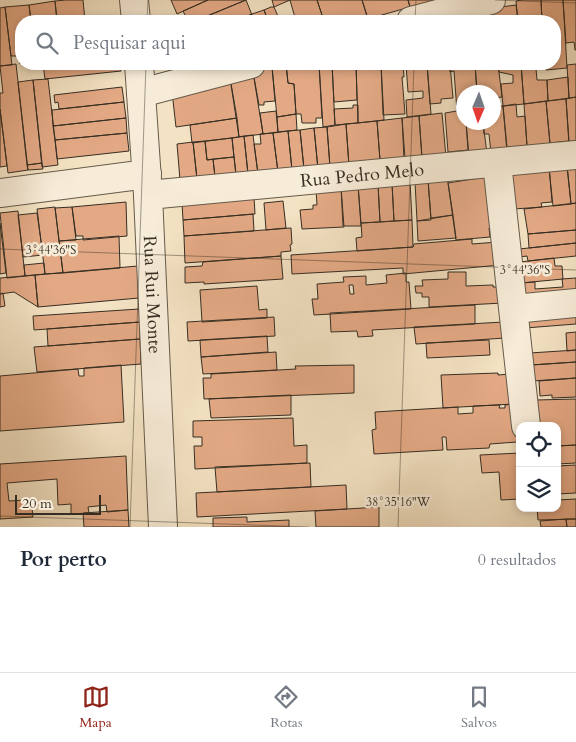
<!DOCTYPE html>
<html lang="pt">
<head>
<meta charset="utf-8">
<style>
  body { margin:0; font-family:Cardo,serif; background:#f6f6f7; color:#1f2937 }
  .controls { position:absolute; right:15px; bottom:15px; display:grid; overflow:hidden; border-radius:10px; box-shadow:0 2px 8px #0003 }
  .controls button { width:45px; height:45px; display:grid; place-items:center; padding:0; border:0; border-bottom:1px solid #e0e1e3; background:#fff; color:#1f2937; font:25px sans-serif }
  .compass { position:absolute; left:456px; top:85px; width:45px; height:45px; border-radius:50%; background:#fff; box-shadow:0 2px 8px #0003; rotate:182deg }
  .scale { position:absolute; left:15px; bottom:12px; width:86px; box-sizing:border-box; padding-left:5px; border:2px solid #362e23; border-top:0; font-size:14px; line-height:18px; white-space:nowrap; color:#362e23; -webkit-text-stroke:4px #f7ecd8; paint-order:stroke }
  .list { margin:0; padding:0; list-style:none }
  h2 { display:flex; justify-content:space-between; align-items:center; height:65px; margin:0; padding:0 20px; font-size:21px }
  h2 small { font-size:16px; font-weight:400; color:#747a83 }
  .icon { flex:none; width:28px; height:28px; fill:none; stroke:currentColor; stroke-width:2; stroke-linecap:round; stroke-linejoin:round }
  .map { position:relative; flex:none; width:576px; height:527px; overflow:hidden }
  .search { position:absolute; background:#fff; box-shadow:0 2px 8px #0003; left:15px; right:15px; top:15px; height:55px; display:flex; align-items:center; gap:12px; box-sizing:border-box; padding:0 18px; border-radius:20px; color:#747a83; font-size:19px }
  .sheet { height:145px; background:#fff }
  nav { display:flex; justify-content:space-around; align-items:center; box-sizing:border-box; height:70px; border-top:1px solid #e0e1e3; background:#fff; font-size:14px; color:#747a83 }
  nav a { display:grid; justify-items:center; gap:2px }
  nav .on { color:#8f2418 }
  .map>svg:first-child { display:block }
</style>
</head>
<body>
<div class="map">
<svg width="576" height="527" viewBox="0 0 576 527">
  <rect width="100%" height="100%" fill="#f3e2c3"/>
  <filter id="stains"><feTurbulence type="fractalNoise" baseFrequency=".004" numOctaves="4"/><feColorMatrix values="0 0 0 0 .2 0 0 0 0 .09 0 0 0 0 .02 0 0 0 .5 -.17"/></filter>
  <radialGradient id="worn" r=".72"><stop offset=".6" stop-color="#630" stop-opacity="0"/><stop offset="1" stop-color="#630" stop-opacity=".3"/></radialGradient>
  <path fill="#e3a985" stroke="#362e23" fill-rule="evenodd" d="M66,0H83L85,21H57L55,1Z
    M171,0H208L177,14Z
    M208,0H246L195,21H188L183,11Z
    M246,0L252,15L235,21H195Z
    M272,0H290L274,7Z
    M290,0H317L324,21H296Z
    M317,0H362L368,19L360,21H324Z
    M362,0H408L410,7L368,19Z
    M408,0H436L410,7Z
    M522,0H541L542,21H518L516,1Z
    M541,0H563L567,68L546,70L545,64H555V21H542Z
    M563,0H576V50H575L574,42L566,43Z
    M55,1L57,21H31L29,5Z
    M29,5L31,21H21V63L20,64V56H11L5,7Z
    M516,5L518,21H494L493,8Z
    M5,7L12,65L0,66V8Z
    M271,7H274L280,21H268L264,10Z
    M264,10L268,21H251L249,15Z
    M248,16L249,21H235L245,17Z
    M16,64L28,170L8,173L0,109V93H3L0,66Z
    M43,64H120L121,71L45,79Z
    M178,64H204L179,71Z
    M286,64H319L322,118H316V123H302L301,114H296L294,84L288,83Z
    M286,64L288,83L294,84L296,114L277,117L272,67Z
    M319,64H332L335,125L323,127Z
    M332,64H356L357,100L334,102Z
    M356,64H381L384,120L358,123Z
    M381,64H403L404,77H402L405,114L383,115Z
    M406,64H427L431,114L407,117L406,100L423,98V91L408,92Z
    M427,64H450L453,98L441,99V103L430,104Z
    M450,64H475L477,92H464V111H457L454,71L450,72Z
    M475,64H498L502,97L494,98V92H477Z
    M498,64H521L524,104L503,106L501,84L513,83V75L499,72Z
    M521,64H541V69H536L537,80H547L548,101L524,104Z
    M576,64V97L569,98L567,65Z
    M272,67L275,101L264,102V105H259L253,72Z
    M253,72L263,134L239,137L230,78Z
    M568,77L569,98L548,101L547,80Z
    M230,78L237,118L176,127L172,92Z
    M48,79L58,165L42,167L33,80Z
    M33,80L42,163L27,165L18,82Z
    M122,87L124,102L59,109L58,102L55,103L54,95Z
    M576,97V145H569L566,99Z
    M566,99L569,141L550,143L546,101Z
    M546,101L550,144L527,146L524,104Z
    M124,102L126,118L53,126L52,110Z
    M516,104L517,117L525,116L527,146L507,147L503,106Z
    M353,105H358V123L335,125L334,109L353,108Z
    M503,106L507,152L491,153L489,134H484L483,122H494V107Z
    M0,109L7,166L0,167Z
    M276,111L278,132L263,134L260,113Z
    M457,111H464V122H466L468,150L448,152L445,113Z
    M442,113L446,157L422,159L419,116Z
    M296,114L297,130L278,132L277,117Z
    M419,116L422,157L404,159L402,118Z
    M126,118L127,133L55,140L53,126Z
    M237,118L239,137L192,143L190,125Z
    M402,118L405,158L380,160L377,121Z
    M377,121L380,160L349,166L346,124Z
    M466,122H483L487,154L469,156Z
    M346,124L349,166L330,167L327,127Z
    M327,127L330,167L318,169L314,128Z
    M314,128L318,169H304L300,130Z
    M300,130L304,169L292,170L288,131Z
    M288,131L292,170L278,172L273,133Z
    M127,133L129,151L57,159L55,140Z
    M273,133L278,172L258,174L254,144H261L260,134Z
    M253,135L258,174H248L244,136Z
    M244,136L248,174L236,175L232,138Z
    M232,138L234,157L207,160L205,141Z
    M205,141L207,160L213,159L215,177L197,179L193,142Z
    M193,142L197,179L180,180L177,144Z
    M234,157L236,175L215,177L213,159Z
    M42,163L43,169L28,170L27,165Z
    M576,163V203L571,204L567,164Z
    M549,166L552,202L541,203L542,207L514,209L509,170Z
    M567,167L571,204L553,206L549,168Z
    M447,176L453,215L431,218L428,180Z
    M492,176L497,228H489L490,237L456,240L448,183Z
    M428,180L431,220L417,221L415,181Z
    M410,181L412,220L394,221L392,183Z
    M392,183L394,221L380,222L378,184Z
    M378,184L380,222L361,223L358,185Z
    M358,185L361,226H343L341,187Z
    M341,187L344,227L302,229L300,210L313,209V205H317L316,190Z
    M254,197L255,214L183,220L182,203Z
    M283,201L286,228L266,230L264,203Z
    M126,202L127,236L83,240V236H76L72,207Z
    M576,203V230L528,234L524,209Z
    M55,207L63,273L45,274L37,209Z
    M72,207L76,240L59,241L55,208Z
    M18,211L25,276L7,278L0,213Z
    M37,213L43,255L23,257L18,215Z
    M253,214L254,231L184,236L183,220Z
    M453,215L456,238L418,241L417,221Z
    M412,220L413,247L357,251L356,238L362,237L361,223Z
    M0,223L6,273L0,274Z
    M291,228L292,244L290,245L291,251L281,252V256L185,263L184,236Z
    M576,230V243L529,248L528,234Z
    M119,236L120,268L63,273L59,241Z
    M472,239V244L498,242L500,265L403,274V268L292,274L291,255L413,247L414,244Z
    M576,243V256L528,261L527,256L519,257V249Z
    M281,256L283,279L204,284V282L185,283V267L202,266L203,262Z
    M554,258L555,266H562L563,279L521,283L520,262Z
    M44,263L45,274L25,276L24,265Z
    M138,266L139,298L38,307L35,275Z
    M448,272H466V286L493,285V287H501L503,303L429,307V297H422V293H416L415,286H423L422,280L448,279Z
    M406,273V282H409L411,309L314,315L312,299H318L317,284L344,282L343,277L366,276V285L387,283L386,275ZM349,285H353L354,294H350Z
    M35,275L38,307L14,292L0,294V278Z
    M576,278V301L523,306L521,283L535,282V289L563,287L562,279Z
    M257,286L259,310L267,309V318L202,322L200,290Z
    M3,293L5,306L0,307V294Z
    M576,304V324L525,328L523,309Z
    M475,305V324L372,330L373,336L358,337L357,331L331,332L330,313Z
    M139,309L140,322L34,330L33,316Z
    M274,317L275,336L188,341L187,322Z
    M140,322V339L48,346L47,329Z
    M504,322L505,338L416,344L414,327Z
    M576,332V350L567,351L566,333Z
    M267,336L268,352L201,357L200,340Z
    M140,339L141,364L37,372L34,347Z
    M489,340L490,355L427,358L426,343Z
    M576,350V362L531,365L530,353Z
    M276,352L277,370L203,374L201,357Z
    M576,362V378L532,381L531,365Z
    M121,365L124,422L0,431V376L78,369L79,376H84V368Z
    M354,365V393L204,399L203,378H211V374L296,369L295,366Z
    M498,373V375L510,374L513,404L443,408L441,375Z
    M576,378V397L552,398V395L540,396L539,381Z
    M291,395V415L211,418L209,399Z
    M576,399V445L557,446V426H538L536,400Z
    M513,404L517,442L490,444L489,448L447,450L446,437H442L443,450L374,454L372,430L376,429L375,412L458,407V414L473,413V406L500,405L499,408H505V405Z
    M293,418L294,446L307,445V463L195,469L194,446H202V437H193V421Z
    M576,445V463L557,464V446Z
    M520,453V499L501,500L499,472L482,473L480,455Z
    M126,456L128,510L107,512L106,505L88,507L89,513L71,514V504L58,505L57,479L7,483L9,501L25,500L26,509L32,508L33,517L0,519V464Z
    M310,463L311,487L217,492L215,467Z
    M576,465V493L557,494V466Z
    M346,485L347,509L197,517L196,493Z
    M576,499V519L538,520L537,508H557V500Z
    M379,507V527H316L315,511Z
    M128,510L129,527H84L83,513Z
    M247,517V522L289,520V527H213V518Z
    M566,519L567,527H541L540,521Z
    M566,519H576V527H567Z"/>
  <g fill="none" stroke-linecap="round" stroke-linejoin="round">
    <g stroke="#655b4b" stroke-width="30">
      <g id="minor">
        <path d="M134,0L136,21"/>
        <path d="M411,21L491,0"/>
        <path id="s1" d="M139,64L148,195L163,527"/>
        <path d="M141,93L251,64"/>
        <path d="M497,163L526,426"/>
        <path d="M0,193L147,174"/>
        <path id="s2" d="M148,195L576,155"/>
        <path d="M514,309L576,303"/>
      </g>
    </g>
    <use href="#minor" stroke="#f7ecd8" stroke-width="28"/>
  </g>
  <path fill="none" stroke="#362e23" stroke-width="1" stroke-opacity="0.45" d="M495,0L576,3M147,21L148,0M415,21L416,0M0,249L576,270M0,516L309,527M130,527L146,64M398,527L414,64"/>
  <g text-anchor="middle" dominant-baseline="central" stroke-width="5" stroke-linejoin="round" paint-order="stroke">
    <g font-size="18" fill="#362e23" stroke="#f7ecd8">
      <text stroke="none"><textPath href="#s2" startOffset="215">Rua Pedro Melo</textPath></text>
      <text stroke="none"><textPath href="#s1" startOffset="231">Rua Rui Monte</textPath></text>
    </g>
  </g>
  <g font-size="12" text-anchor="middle" fill="#362e23" stroke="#f7ecd8" stroke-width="5" stroke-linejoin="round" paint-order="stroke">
    <text x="51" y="254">3°44'36"S</text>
    <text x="525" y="274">3°44'36"S</text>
    <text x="398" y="506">38°35'16"W</text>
  </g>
  <rect width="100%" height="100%" filter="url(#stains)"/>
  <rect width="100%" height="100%" fill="url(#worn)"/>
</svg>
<div class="controls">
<button><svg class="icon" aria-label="locate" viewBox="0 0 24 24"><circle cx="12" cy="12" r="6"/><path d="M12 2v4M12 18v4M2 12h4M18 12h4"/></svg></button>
<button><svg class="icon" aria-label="layers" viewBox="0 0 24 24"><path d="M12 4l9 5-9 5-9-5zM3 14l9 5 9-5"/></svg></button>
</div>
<svg class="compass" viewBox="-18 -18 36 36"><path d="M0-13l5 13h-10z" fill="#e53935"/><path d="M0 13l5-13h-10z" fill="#747a83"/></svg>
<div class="scale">20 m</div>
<div class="search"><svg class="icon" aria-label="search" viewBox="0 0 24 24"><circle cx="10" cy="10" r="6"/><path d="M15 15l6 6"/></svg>Pesquisar aqui</div>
</div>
<section class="sheet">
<h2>Por perto<small>0 resultados</small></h2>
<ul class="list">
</ul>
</section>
<nav>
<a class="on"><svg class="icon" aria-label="map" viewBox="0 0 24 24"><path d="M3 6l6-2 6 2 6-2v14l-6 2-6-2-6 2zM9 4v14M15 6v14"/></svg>Mapa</a>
<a><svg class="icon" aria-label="directions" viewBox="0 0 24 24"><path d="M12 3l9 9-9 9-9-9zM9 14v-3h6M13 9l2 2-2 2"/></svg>Rotas</a>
<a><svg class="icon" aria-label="saved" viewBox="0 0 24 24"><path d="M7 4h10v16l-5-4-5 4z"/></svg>Salvos</a>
</nav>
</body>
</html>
